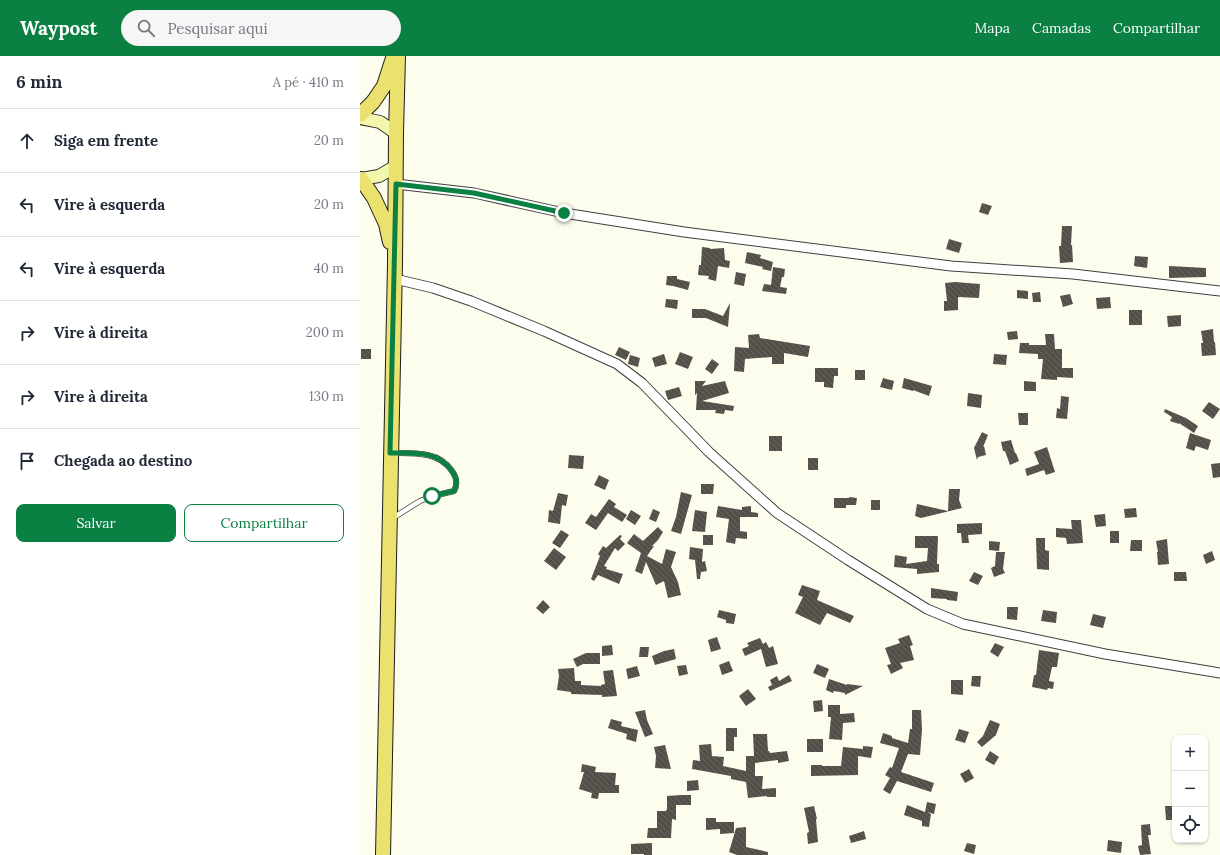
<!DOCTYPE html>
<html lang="pt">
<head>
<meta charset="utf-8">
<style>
  body { margin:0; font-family:Lora,serif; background:#f6f6f7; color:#1f2937 }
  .controls { position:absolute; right:12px; bottom:12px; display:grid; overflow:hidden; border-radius:8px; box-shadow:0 1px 3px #0004 }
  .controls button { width:36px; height:36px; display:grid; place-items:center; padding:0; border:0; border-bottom:1px solid #e0e1e3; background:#fff; color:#1f2937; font:20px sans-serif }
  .stop { position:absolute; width:12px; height:12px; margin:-9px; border:3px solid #0b8043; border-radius:50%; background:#fff }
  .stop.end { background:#0b8043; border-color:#fff; box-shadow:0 1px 4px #0008 }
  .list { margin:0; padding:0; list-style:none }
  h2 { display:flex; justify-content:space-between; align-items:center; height:52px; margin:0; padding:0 16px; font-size:17px }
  h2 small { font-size:13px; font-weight:400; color:#747a83 }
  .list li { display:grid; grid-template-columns:26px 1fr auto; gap:12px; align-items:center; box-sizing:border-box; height:64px; padding:0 16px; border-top:1px solid #e0e1e3 }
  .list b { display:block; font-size:15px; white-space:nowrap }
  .list em { font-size:13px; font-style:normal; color:#747a83 }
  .actions { display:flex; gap:8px; padding:12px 16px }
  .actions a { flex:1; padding:9px 0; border:1px solid #0b8043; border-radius:8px; text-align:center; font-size:14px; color:#0b8043 }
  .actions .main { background:#0b8043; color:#fff }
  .icon { flex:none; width:22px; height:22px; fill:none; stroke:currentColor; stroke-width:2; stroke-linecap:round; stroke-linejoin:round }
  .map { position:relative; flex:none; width:860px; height:799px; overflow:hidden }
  header { display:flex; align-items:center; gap:24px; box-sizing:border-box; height:56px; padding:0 20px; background:#0b8043; color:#fff }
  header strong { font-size:19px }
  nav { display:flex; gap:22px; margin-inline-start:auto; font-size:14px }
  .search { width:280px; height:36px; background:#f6f6f7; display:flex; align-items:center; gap:10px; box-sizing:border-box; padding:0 14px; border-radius:22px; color:#747a83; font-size:15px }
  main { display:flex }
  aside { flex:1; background:#fff }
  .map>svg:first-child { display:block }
</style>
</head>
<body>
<header>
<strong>Waypost</strong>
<div class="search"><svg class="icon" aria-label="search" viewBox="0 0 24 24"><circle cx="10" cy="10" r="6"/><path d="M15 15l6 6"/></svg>Pesquisar aqui</div>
<nav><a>Mapa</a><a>Camadas</a><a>Compartilhar</a></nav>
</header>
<main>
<aside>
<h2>6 min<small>A pé · 410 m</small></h2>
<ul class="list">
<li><svg class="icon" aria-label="ahead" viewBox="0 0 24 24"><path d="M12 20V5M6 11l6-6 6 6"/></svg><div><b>Siga em frente</b></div><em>20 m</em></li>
<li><svg class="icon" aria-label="left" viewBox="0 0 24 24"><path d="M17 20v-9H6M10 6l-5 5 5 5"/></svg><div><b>Vire à esquerda</b></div><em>20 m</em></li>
<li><svg class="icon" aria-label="left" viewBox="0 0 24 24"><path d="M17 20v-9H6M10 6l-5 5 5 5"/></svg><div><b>Vire à esquerda</b></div><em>40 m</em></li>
<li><svg class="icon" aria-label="right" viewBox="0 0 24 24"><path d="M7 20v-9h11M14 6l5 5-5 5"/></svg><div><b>Vire à direita</b></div><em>200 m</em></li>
<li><svg class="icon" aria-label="right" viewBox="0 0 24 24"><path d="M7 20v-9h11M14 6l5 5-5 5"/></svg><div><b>Vire à direita</b></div><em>130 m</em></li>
<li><svg class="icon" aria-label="arrive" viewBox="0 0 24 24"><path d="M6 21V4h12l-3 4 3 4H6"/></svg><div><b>Chegada ao destino</b></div></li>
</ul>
<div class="actions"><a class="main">Salvar</a><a>Compartilhar</a></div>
</aside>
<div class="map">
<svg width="860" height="799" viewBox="0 0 860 799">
  <defs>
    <pattern id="building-back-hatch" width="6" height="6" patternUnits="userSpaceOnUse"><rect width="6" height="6" fill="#534f49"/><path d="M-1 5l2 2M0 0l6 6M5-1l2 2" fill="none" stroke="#67645f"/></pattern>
  </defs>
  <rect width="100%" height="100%" fill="#fdfded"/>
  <path fill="url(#building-back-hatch)" d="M622,147L632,150L628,159L619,156Z
    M702,170H712L711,189H712L713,206L700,207L699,190H701Z
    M589,183L602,187L599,197L586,193Z
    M342,191L350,192V193L364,192L365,204L370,205L369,212L358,210L356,225L348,223L349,220L338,219L339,209H341Z
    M387,196L401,199L400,202L413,206L411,215L402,213L403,211L385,207Z
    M775,200L788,201L787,212L774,210Z
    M809,210L846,212V221L809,222Z
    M413,211L425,213L424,221H422L420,231L427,232L426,238L402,235L404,228L411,229Z
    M376,216L386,218L384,230L374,228Z
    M307,220H317V223L330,226L328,234L313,230L306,229Z
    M595,226L620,228L619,242L598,241V254L584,255V245H587L585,227Z
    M657,234L668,235V243L657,242Z
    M680,236L681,246H673L672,237Z
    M710,238L713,248L703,251L700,240Z
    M750,241L751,252L737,253L736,242Z
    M306,243L318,244L317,253L305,251Z
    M370,247L368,271L346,262H332V253H345L363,260Z
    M769,254H782V269H769Z
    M821,259V270L808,271L807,260Z
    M853,273L854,286H855L856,299L842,300L841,287H843L841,275Z
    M657,275L658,283L648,284L647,276Z
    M399,278L400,282L450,290L448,301L424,297V308H412V301L385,303L384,316L374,315L375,291L389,292L388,279Z
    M685,278H694L695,293H702V312H713V322L697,321V324L681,323L683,303H678V298L659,297L660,287H669V289H686Z
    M259,291L270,296L266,304L255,299Z
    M1,293H11V303H1Z
    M320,296L333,301L328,313L315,308Z
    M304,298L307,308L295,311L292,302Z
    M634,298L647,299L646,309L633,308Z
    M270,299L280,302L278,311L268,308Z
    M352,303L359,308L352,318L345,313Z
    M455,312H478V320H474L473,332L464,331V326H455Z
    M495,314H505V324H495Z
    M523,322L534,325L532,334L520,331Z
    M544,322L572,330L569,340L553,334V335L542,332Z
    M335,325H346L342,330L365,325L369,337L342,345L374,350L373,355L365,354L364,358L355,357L356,354H336L337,337L335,339Z
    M664,325L676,326V335H664Z
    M319,331L322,340L308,344L305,335Z
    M608,337L622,339L621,352L607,350Z
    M701,340L709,341L707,363L696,362L697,352L700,353Z
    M849,346L860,353L853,363L842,355Z
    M805,353L826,362L838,370L834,377L819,367V368L810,365L812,361L804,356Z
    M658,357H668V369H659Z
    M622,376L628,379L623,391L624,390L626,399L618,401L617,404L614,392Z
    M830,377L851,384L848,394L836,390L834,395L826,392Z
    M409,380H422V395H409Z
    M651,384L655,397H656L659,405L650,409L645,395H643L641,386Z
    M687,391L695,416L686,419L684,414L667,420L665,413L679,408L674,396Z
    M209,399L224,400L223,413L208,412Z
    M448,402H458V414H448Z
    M860,407V421L853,422L851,408Z
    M239,419L249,424L245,434L234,429Z
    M341,428H354L353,438H341Z
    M589,433H600L599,444L602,452L561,462L555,460L557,448L588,455Z
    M321,436L332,439L321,478L311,475L316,461Z
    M198,437L208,439L206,450L202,449L200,468L188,466L189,454L193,455Z
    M489,441L497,442L496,449H486V452H474V442H489Z
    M249,443L256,448L254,451L267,459L262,466L248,457L236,474L225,467L231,458L236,461Z
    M511,444H520V454H511Z
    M358,450L382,454V451L391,450V456L398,457V461H380V475L387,476V483L376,482L375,488L366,486L369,463L356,461Z
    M776,452L777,461L765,462L764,453Z
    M293,453L300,456L296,466L289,463Z
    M271,454L281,460L275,469L266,463Z
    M335,454L347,456L345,476L332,475Z
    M745,458L746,470L736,471L734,459Z
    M711,464H721L723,487L707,488L706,482L696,481V472L712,473Z
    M622,467V478L608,479L609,487H602L601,477H597V468Z
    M298,471L303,476L298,484L292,490H294L287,500L302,508L306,493L316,496L311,511L318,526L321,539L308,542L304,525L296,529L286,506L282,518L275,515L281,497L267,487L274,478L283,485Z
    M201,474L209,479L200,492L192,487Z
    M750,475H759V487H750Z
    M260,479L262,480L260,483L265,488L258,495L255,492L244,510L247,511L246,513L263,518L259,528L238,519L234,525L231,523L240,500L238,498L243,490L246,492Z
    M343,479H353V489H343Z
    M555,480H578L577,508H579V516L557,518V513L534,511L535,499L547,501L546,508L567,505L568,492H555Z
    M676,482H685V494L689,495V514L677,513Z
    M807,483L809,508L798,509L797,496H798L796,485Z
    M771,484H782V495H770Z
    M629,485L640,486L639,495L629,494Z
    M330,491L343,493L342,506L345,505L347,515L341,516L340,523H337L335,504L329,503Z
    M194,492L206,501L196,514L184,505Z
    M852,495L855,504L846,508L843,499Z
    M636,496H645L643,513L645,517L634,521L631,512L635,510Z
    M614,516L623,520L618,529L609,525Z
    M814,516H826L827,525H814Z
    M442,529L460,535L457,544L494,560L490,567L467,557L460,569L435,557L443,541L438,539Z
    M571,532L598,536L597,545L587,544V543L571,542Z
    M183,544L190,551L183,558L176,552Z
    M647,551H658L657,564L647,563Z
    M359,554L376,558L374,568L366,567V564L357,561Z
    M683,554L697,556L696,567L681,565Z
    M733,558L746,561L743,572L730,569Z
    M549,579L553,589L550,590L554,604L540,607L543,612L531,618L527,609L531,608L525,592L540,587L538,583Z
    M357,581L361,593L351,596L348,584Z
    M400,582L403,588L406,586L409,592L413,590L418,608L406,611L401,593L385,600L382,593L389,590L387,587Z
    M635,587L644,591L638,601L630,596Z
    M252,589L253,599L242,600V590Z
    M280,591H289L288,601H279Z
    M314,593L316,603L295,609L292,600L304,595Z
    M679,594L699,597L697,611H692L689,625L694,626L693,633L688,632L687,634L672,631L674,619H676Z
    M226,597H240V608H223L217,611L213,603Z
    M369,605L373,615L362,619L359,609Z
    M457,608L469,613L465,622L453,617Z
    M326,609L328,618L319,620L317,610Z
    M277,610L280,620L268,623L266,613Z
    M214,612L215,625H221V629L241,630V629L245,628L243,615L253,614L257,640L242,641V639L211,638V636L197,634L199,620L198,613Z
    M429,619L432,625L410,635L408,631L412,629L410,624L417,620L419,625Z
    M612,620H621L620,631L611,630Z
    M469,623L487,629V628L503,630L485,639V637L474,635L473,637L466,634Z
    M591,624H603V639L591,638Z
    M388,633L396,643L386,650L379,640Z
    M462,644L463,655L454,656L453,645Z
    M468,649H480V658L494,657L495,666L483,667L482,684L469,683L471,661H468Z
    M285,654L287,664L293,678L285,681L275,656Z
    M552,654H561L562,674L560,699L548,698L541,716L574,727L571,736L537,725L530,738L523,734L530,722L525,719L530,711L532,712L539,692L520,687L523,677L532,680V682L548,687L550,673H552Z
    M251,663L262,666L261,670L278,674L276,686L266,683L267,678L248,672Z
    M630,664L640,668L636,679L622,691L617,686L623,680Z
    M366,672H377V681H374V695H366Z
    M599,673L609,676L605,687L595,684Z
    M393,678H407L408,695H409L410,697L427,695L429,705L418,707V704L395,707V720H403L402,733L416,732V741H407V740L388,742L386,726L371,723V720L332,713L333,704L340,705L339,689L351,688L352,700L364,701L363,710L386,715V700H394Z
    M447,683H463V696H447Z
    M305,689L311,713L295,712L296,700L294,691Z
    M503,690L513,691L511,702L498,700V719L451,720V709H462V710H481L483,691L503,693Z
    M630,695L639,701L634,709L625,704Z
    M222,708L236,711L235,716L256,717L255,729H259V737H239L238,743L231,742L232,737L219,733L224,716H221Z
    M609,713L614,722L605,727L600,718Z
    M338,724L339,734L327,735V725Z
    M321,739H331V749H316V764L312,763L311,782H287L288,772H297V755H306L307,753V740Z
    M567,746L576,748L574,758L567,756L571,758L569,771L562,770V765L544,759L547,749L565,756Z
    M454,750L457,763H456L458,786L448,788L447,777L449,776L444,752Z
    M805,750H815V764H806Z
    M346,762H356V766H374V777L360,778V773L346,774Z
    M790,768L791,779H788L791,798L780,799L778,790L782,789L781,769Z
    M386,771V791L408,796V799H377L369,796L376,772Z
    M504,775L506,783L491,787L489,780Z
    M748,784L762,786L761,797L747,795Z
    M292,787V799H284V798H271V788Z
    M607,787L616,789L614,798L604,795Z"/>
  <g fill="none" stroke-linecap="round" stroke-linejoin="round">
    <g stroke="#3f3f3f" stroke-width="6">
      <path id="lane" d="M32,397C53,397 79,395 92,415C97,422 98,428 94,435L73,440L60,445L36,460L33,463"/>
    </g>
    <g stroke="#3f3f3f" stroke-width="11">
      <path id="street" d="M36,128L114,137L204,157L324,176L591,210L713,218L860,235
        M35,223L73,232L111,245L184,275L257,308L282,327L349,396L417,457L488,504L567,553L603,568L745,598L848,615L860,617"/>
    </g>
    <g stroke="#2e2e2e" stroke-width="14">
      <path id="secondary" d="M0,62L20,66L36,77
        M0,123L19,120L36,110"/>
    </g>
    <g stroke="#1d1d1d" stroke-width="16">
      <path id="primary" d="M0,59L13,46L24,30L33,2
        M1,123L14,142L26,168L30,186
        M23,799L35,208L36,77L38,0"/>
    </g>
    <use href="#lane" stroke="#fff" stroke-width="4.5"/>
    <use href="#street" stroke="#fff" stroke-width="9"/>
    <use href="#secondary" stroke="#f3f7ae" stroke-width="12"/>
    <use href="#primary" stroke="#ebe16f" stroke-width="14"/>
  </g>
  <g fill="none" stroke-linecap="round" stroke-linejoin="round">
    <path stroke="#0b8043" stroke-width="5" d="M72,440L94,435C98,427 97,422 92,415C78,394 52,397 30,397L36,128L114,137L204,157"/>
  </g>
</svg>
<div class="controls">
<button>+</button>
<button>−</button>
<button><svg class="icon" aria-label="locate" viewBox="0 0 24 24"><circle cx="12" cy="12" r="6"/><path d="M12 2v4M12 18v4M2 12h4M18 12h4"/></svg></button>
</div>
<div class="stop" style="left:72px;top:440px"></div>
<div class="stop end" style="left:204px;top:157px"></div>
</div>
</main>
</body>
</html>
